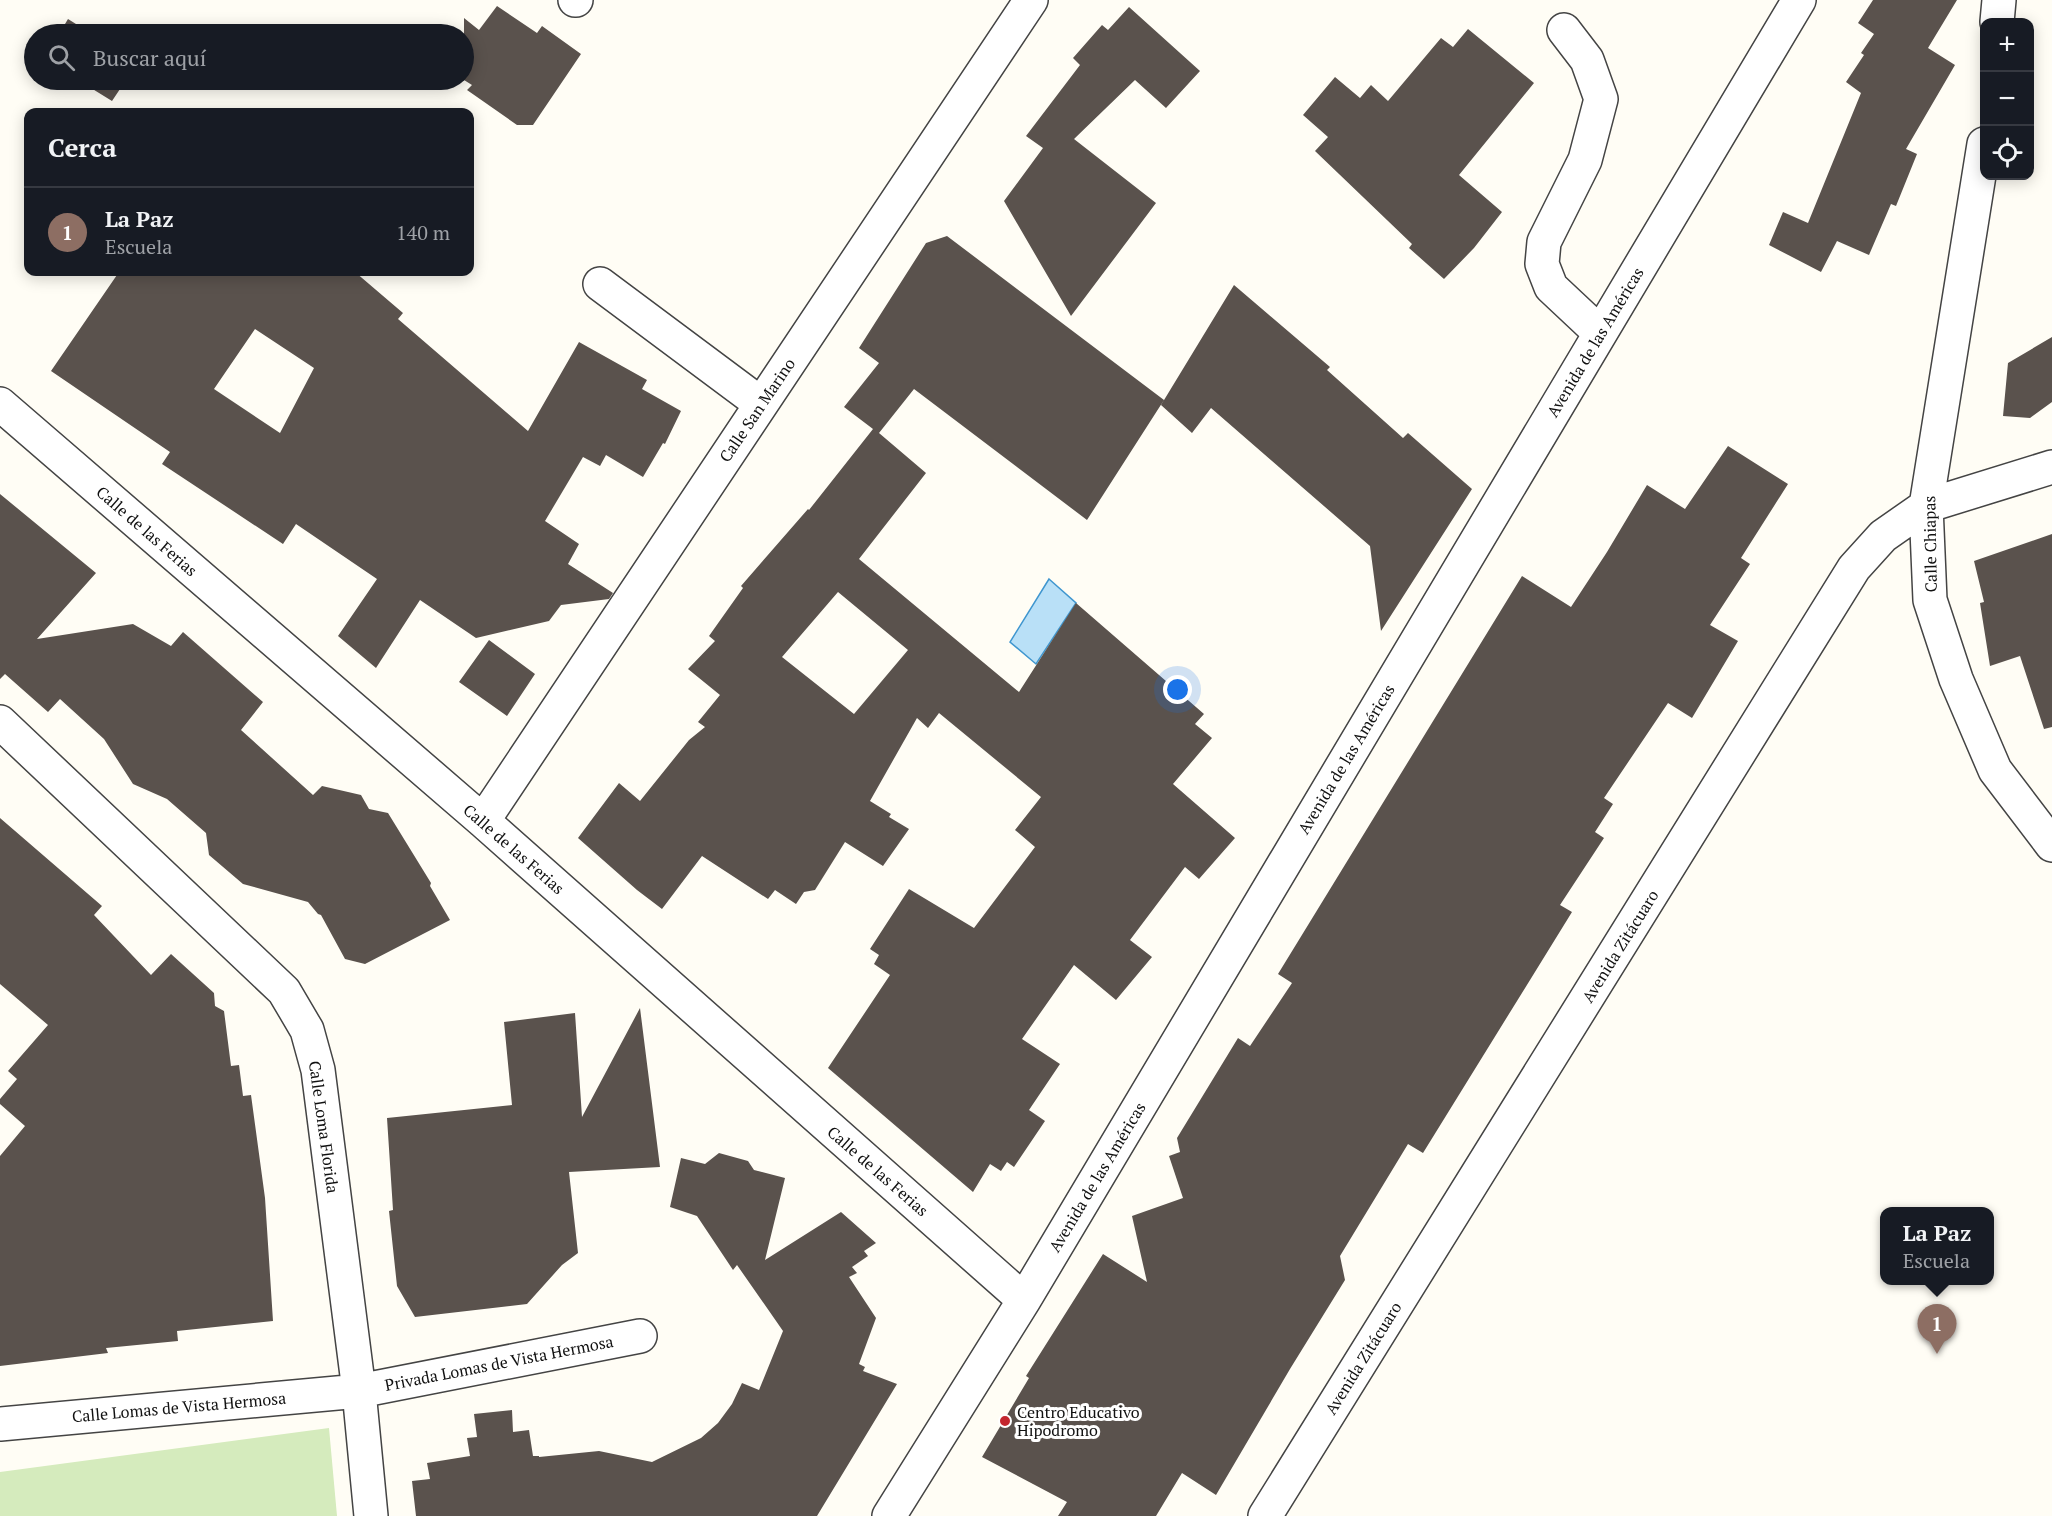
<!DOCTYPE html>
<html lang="es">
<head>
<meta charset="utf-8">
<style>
  body { margin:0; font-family:"PT Serif",serif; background:#242831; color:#f1f3f6 }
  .controls { position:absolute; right:18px; top:18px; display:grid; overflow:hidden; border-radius:12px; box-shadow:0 3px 15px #0003 }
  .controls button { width:54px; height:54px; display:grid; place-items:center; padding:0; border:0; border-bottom:2px solid #363941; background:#171b24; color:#f1f3f6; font:30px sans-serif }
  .you { position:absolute; left:1178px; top:690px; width:21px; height:21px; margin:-15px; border:4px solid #fff; border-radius:50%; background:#1a73e8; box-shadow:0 0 0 9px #1a73e833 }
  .badge { display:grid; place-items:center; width:39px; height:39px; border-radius:50%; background:#c4262e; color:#fff; font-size:20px; font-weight:700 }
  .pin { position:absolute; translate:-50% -50px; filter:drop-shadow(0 2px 3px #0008) }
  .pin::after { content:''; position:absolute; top:32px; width:21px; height:18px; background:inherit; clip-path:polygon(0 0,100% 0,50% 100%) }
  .popup { position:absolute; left:1880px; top:1207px; width:114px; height:78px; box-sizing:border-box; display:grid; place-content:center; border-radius:12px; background:#171b24; filter:drop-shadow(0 2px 4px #0005); font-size:20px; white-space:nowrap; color:#9ea1a6 }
  .popup b { font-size:22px; color:#f1f3f6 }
  .popup::after { content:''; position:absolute; left:50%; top:100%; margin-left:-12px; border:12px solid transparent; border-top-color:#171b24 }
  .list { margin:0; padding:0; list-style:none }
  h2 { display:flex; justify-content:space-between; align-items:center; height:78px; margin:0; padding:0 24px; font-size:26px }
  h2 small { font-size:20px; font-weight:400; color:#9ea1a6 }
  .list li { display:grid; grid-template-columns:39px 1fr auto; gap:18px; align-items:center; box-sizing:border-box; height:90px; padding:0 24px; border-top:2px solid #363941 }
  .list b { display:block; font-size:22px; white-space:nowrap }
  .list p { margin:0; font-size:20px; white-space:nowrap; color:#9ea1a6 }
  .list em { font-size:20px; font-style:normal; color:#9ea1a6 }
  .icon { flex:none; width:33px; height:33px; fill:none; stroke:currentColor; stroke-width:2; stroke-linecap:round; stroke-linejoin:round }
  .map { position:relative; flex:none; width:2052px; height:1516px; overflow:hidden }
  .search { position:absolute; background:#171b24; box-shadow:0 3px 15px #0003; left:24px; top:24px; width:450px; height:66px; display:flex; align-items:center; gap:15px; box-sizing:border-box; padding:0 21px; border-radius:33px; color:#9ea1a6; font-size:22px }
  .panel { position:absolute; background:#171b24; box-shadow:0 3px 15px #0003; left:24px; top:108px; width:450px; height:168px; border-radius:12px }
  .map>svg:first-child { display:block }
</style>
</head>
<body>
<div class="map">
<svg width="2052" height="1516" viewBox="0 0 2052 1516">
  <rect width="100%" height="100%" fill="#fffdf5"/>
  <path fill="#d5ebbd" d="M329,1428L337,1516H0V1472Z"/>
  <path fill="#b9e0f7" stroke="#3f96cf" stroke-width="1.5" d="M1049,579L1076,603L1036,664L1010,642Z"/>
  <path fill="#5a524d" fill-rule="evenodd" d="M1873,0H1957L1928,48L1955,65L1906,149L1917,154L1896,206L1891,204L1869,255L1837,241L1821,272L1769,245L1783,212L1808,223L1861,93L1846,82L1864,55L1861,53L1874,34L1858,23Z
    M497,6L537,33L542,26L581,54L533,125H517L467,90L472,85L464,80V18L479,30Z
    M1129,7L1200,71L1166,108L1135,80L1074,139L1156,203L1071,316L1004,201L1043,148L1026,136L1080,65L1073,58L1102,25L1108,30Z
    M68,19L92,34H59Z
    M1468,29L1534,83L1459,175L1502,212L1474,248L1444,279L1409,248L1412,244L1315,151L1328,137L1303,115L1335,77L1360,98L1371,85L1388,101L1441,38L1453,47Z
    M78,80H126L112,101Z
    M947,236L1164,400L1087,520L914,389L879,433L926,473L859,559L1019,692L1076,603L1204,714L1195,724L1212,738L1173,784L1235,838L1199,879L1185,867L1130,940L1152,957L1116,1000L1074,965L1022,1039L1060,1064L1029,1110L1045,1121L1014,1167L1007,1162L1001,1171L990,1164L973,1192L828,1068L890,975L874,964L879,955L870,949L909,889L974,928L1035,847L1015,830L1041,797L939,713L928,728L917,718L870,801L891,814L889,817L909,829L883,866L845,842L815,890L804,892L796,904L775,890L768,899L702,856L662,909L637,890L578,838L619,783L640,801L689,740L705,727L698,722L720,695L688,669L715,641L709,636L743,588L741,586L808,509L809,510L873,429L844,407L879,363L859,348L926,243ZM838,592L908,650L854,714L782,657Z
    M119,272H355L403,313L398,319L528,431L579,342L647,380L642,389L681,411L665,444L663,443L643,477L606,455L600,466L583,457L545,521L579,544L568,564L613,593L609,599L561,605L549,621L476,638L420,600L376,668L338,636L377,579L296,524L283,544L162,464L170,452L51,371ZM255,329L314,368L280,433L214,389Z
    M1234,285L1330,367L1327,370L1403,438L1408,433L1472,489L1381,631L1370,546L1211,408L1192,433L1161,405Z
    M2052,337V402L2030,418L2003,416L2008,363Z
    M1728,446L1788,484L1741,558L1750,564L1710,625L1738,641L1692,718L1668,703L1604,798L1613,804L1595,832L1604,838L1560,905L1572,912L1423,1153L1408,1144L1340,1256L1345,1280L1290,1369L1216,1495L1182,1473L1156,1516H1058L1067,1502L982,1457L1029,1378L1026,1376L1103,1254L1147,1282L1132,1216L1183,1198L1169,1156L1180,1152L1177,1138L1238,1038L1250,1046L1292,983L1278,974L1522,576L1571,607L1607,552L1647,485L1685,509Z
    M0,494L96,573L37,639L133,624L171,646L183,632L263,702L241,730L313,795L322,786L361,795L369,809L388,813L431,883L430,886L450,920L365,964L345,959L321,915L318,914L308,902L243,884L209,855L206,833L167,799L133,784L104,739L60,699L48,712L5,674L0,679Z
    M2052,534V727L2044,729L2020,656L1990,666L1980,603L1984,602L1974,561Z
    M489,640L535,674L507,716L459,682Z
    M0,818L102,906L94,915L151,975L171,954L214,993L215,1006L224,1011L231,1066L239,1065L243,1096L251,1095L265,1198L273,1321L177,1331L178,1341L106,1348L108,1353L0,1366V1156L25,1126L0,1104V1099L17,1079L8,1071L48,1025L0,984Z
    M640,1008L660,1167L569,1172L578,1253L562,1265L527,1304L415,1317L397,1286L389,1211L393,1210L387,1118L512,1105L504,1022L575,1013L582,1117Z
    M719,1153L748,1161L754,1170L785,1178L765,1260L841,1212L876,1243L864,1251L868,1256L852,1267L857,1273L849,1277L876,1318L859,1364L865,1367L863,1371L897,1384L817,1516H416L412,1481L430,1479L427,1463L470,1456L467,1438L477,1437L474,1414L512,1410L513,1432L529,1430L533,1456H539V1457L599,1451L652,1462L701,1438L718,1423L732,1404L742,1383L759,1390L783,1331L737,1265L733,1270L697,1216L670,1207L681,1158L705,1164Z"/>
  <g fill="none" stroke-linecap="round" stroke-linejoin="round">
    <g stroke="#444" stroke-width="36">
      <path id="minor" d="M575,0H576
        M1997,22L1999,0
        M1564,30L1587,60L1601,99L1585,160L1544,242L1542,264L1551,287L1600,333
        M1984,144L1926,506L1930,600L1956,679L1995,770L2052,845
        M600,284L761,404
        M0,404L483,821L1024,1300
        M0,722L284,991L307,1030L318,1070L359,1391L371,1516
        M483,821L1031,0
        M0,1424L359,1391L640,1336
        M889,1516L1024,1300L1799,0
        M1265,1516L1854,568L1883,536L1926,506L2052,467"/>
    </g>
    <use href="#minor" stroke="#fff" stroke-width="33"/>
  </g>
  <circle fill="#c4262e" stroke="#fff" stroke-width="2" cx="1005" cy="1421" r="6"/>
  <g text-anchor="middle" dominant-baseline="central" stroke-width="6" stroke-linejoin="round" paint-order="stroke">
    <g font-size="16" fill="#111" stroke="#fff">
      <text transform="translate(1595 342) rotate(-59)">Avenida de las Américas</text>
      <text transform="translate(757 410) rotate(-56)">Calle San Marino</text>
      <text transform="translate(147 531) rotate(41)">Calle de las Ferias</text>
      <text transform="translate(1930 544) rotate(-91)">Calle Chiapas</text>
      <text transform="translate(1346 759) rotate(-59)">Avenida de las Américas</text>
      <text transform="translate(514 849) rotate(41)">Calle de las Ferias</text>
      <text transform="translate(1620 946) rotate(-58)">Avenida Zitácuaro</text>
      <text transform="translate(324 1127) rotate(82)">Calle Loma Florida</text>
      <text transform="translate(878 1171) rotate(41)">Calle de las Ferias</text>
      <text transform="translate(1097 1177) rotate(-59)">Avenida de las Américas</text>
      <text transform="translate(1363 1358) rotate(-58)">Avenida Zitácuaro</text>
      <text transform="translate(499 1363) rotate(-11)">Privada Lomas de Vista Hermosa</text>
      <text transform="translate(179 1407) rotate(-5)">Calle Lomas de Vista Hermosa</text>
    </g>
    <g font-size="16" fill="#111" stroke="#fff" text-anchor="start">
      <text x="1017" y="1412">Centro Educativo<tspan x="1017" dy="18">Hipodromo</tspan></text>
    </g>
  </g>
</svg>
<div class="controls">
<button>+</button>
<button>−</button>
<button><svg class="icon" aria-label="locate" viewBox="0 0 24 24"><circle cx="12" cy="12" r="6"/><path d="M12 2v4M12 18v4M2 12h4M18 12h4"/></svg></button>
</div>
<div class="you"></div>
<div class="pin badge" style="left:1937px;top:1354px;background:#8d6e63">1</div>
<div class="popup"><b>La Paz</b>Escuela</div>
<div class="search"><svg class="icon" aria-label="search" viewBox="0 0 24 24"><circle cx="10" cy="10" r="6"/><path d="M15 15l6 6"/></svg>Buscar aquí</div>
<section class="panel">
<h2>Cerca<small></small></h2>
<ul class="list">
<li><span class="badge" style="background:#8d6e63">1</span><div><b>La Paz</b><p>Escuela</p></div><em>140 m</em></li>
</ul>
</section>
</div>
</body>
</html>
